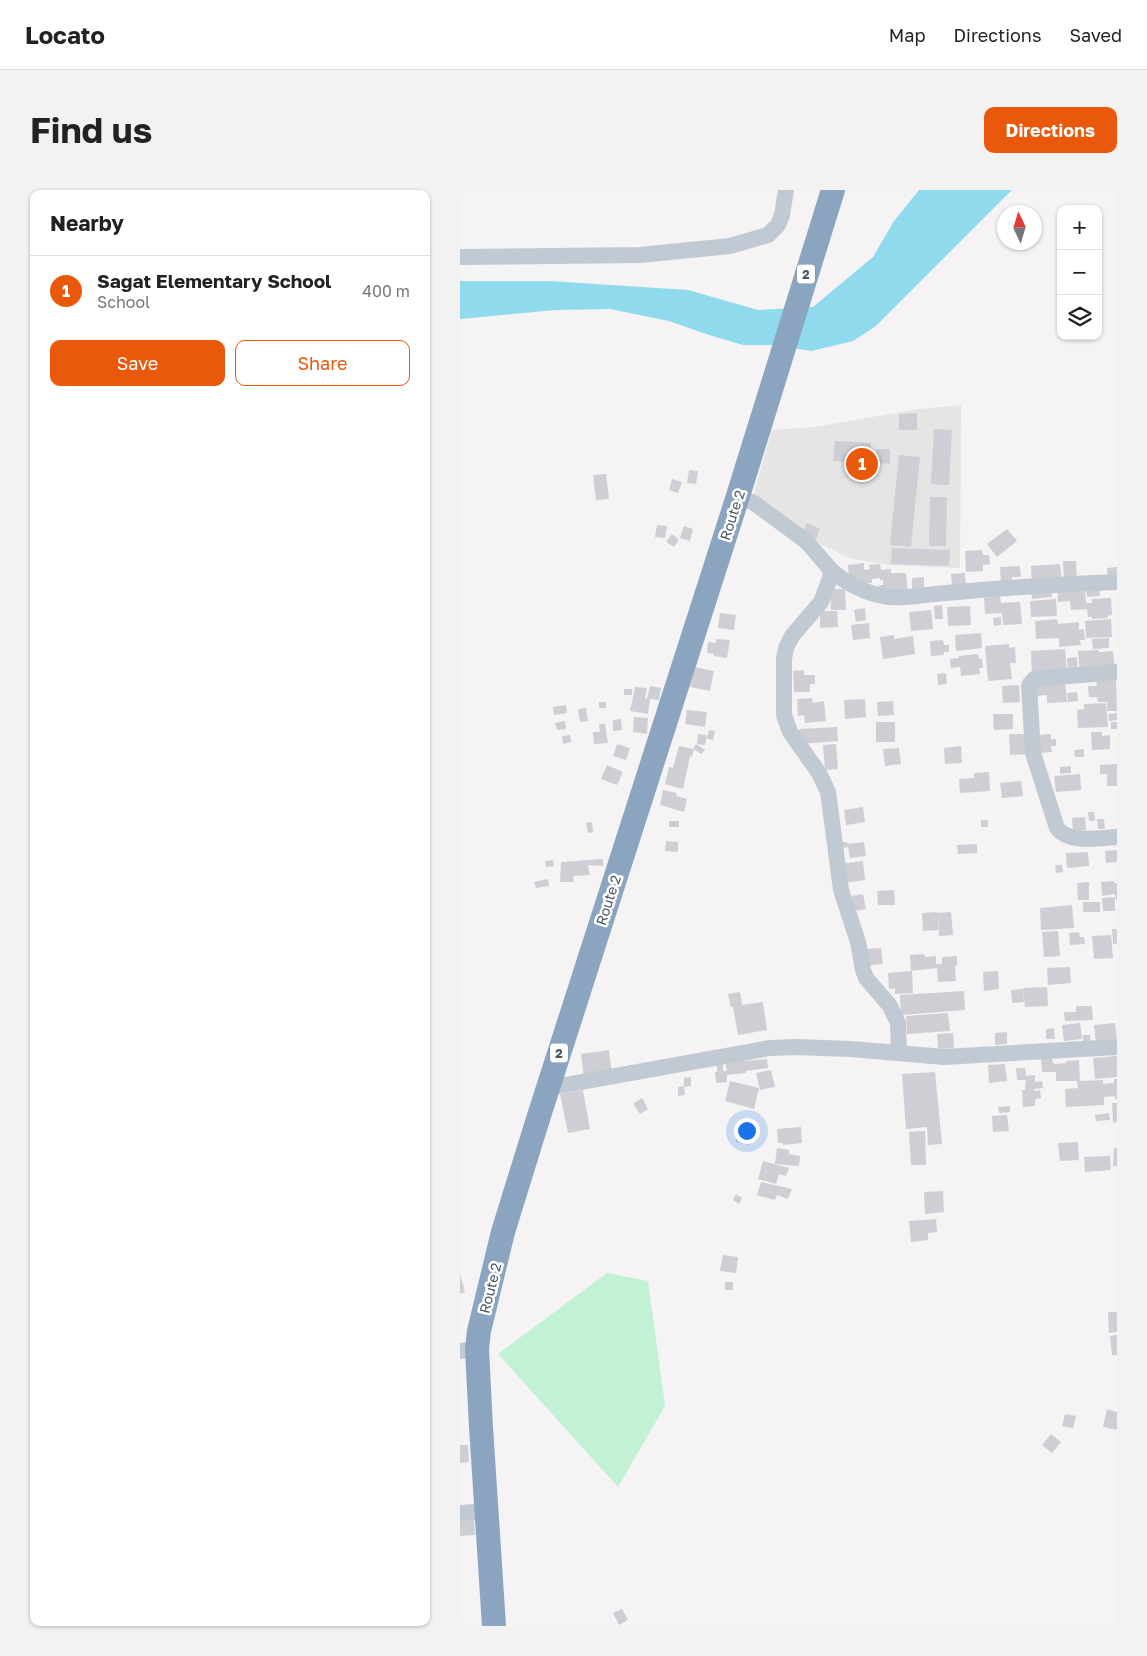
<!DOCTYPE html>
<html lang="en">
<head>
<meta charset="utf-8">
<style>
  body { margin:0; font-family:"Golos Text",sans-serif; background:#f2f2f2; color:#222 }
  .controls { position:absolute; right:15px; top:15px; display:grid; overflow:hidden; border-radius:10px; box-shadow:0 1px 4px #0004 }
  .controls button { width:45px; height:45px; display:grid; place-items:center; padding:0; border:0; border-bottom:1px solid #e0e0e0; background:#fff; color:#222; font:25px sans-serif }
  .compass { position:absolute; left:537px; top:15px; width:45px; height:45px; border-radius:50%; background:#fff; box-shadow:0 1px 4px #0004; rotate:356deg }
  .you { position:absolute; left:286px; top:940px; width:18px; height:18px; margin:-12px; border:4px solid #fff; border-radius:50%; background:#1a73e8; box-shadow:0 0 0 8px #1a73e833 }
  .badge { display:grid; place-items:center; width:32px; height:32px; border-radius:50%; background:#ea580c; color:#fff; font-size:16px; font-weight:700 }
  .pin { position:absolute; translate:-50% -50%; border:2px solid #fff; box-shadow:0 1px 5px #0006 }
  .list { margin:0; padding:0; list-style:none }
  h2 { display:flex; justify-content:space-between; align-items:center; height:65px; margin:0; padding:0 20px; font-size:21px }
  h2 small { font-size:16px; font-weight:400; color:#767676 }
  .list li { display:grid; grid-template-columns:32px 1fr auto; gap:15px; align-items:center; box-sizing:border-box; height:70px; padding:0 20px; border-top:1px solid #e0e0e0 }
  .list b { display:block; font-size:19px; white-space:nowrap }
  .list p { margin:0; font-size:16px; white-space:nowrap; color:#767676 }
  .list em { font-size:16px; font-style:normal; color:#767676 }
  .actions { display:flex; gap:10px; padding:15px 20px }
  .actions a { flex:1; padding:11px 0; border:1px solid #ea580c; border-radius:10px; text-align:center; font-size:18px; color:#ea580c }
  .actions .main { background:#ea580c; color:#fff }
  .icon { flex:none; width:28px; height:28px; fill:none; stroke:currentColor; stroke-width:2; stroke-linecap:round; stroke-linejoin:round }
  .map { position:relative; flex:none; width:657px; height:1436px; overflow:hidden; border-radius:10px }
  header { display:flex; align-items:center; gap:30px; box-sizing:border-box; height:70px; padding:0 25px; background:#fff; border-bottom:1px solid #e0e0e0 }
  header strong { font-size:24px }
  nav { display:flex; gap:28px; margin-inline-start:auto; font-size:18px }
  .intro { display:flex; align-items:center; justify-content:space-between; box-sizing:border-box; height:120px; padding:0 30px }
  h1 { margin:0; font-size:35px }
  .button { padding:12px 22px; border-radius:10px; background:#ea580c; color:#fff; font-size:18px; font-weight:700 }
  main { display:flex; gap:30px; padding:0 30px }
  aside { flex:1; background:#fff; border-radius:10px; box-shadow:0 1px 4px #0004 }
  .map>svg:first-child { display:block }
</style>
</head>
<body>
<header>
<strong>Locato</strong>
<nav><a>Map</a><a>Directions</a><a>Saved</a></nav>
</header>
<div class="intro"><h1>Find us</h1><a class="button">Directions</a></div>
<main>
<aside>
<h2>Nearby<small></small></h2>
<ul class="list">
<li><span class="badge">1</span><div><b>Sagat Elementary School</b><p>School</p></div><em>400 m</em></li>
</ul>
<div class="actions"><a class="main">Save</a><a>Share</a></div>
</aside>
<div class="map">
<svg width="657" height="1436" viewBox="0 0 657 1436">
  <rect width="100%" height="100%" fill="#f5f3f3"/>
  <path fill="#e6e4e5" d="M501,215L500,378L428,375L389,368L348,348L293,307L312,240L354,237L459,219Z"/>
  <path fill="#c3f1d5" d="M147,1083L188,1091L205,1216L158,1297L38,1164Z"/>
  <path fill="#90daee" d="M459,0H552L416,136L393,151L351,161L313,155H283L249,145L209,131L150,119L95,120L0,129V91H89L228,100L298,120L353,117L413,67L434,31Z"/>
  <path fill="#cdcfd5" d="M457,223V240H439V224Z
    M474,239L492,240L489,295L471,294Z
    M375,251L411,253L410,273L373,271Z
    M416,259H430V274L416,273Z
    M439,265L460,267L451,357L430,355Z
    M399,274L409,277L406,286L396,282Z
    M229,280L238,281L236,294L227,293Z
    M146,284L149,309L136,310L133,285Z
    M212,289L222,292L218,303L209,300Z
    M470,307H487L486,356H469Z
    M347,333L360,339L356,349L342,343Z
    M197,335L207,336L205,348L195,347Z
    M224,336L233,339L230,351L220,348Z
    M547,339L557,351L537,367L527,354Z
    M212,344L219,350L214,357L206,352Z
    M432,358L490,360L489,376L431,374Z
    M522,360L523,365H529L530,374L523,375V381L506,382L505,361Z
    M603,371H616L617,391H604Z
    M404,373V380L410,379L409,375L420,374L421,380L431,379V383H446L448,403L419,402V395H423V390H420V388L412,389V393L398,394V388L389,389L388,375Z
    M600,374L602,393L572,395L571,376Z
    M560,376L561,387H552V394L541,395L540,377Z
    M657,377V389H648L647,378Z
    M505,383L506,397H492L491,384Z
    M464,387V401H452V388Z
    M639,394L640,406L627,407L626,395Z
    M597,396L625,401L626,413H632V409L651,408L652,425L648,426V428L632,429V427H628L627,419L611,420L610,411L598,412Z
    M591,397L592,407L572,409L571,398Z
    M370,399H385L386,420H371Z
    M540,406L541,413L560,412L562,434L543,435L542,423L525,424L524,408Z
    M596,409L597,426L571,427L570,411Z
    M482,415L483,429H475L474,416Z
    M510,416L511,435L488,436L487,417Z
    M405,418L406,430L396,432L394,420Z
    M471,420L473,439L451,441L449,422Z
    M360,421H377L378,437L360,438Z
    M260,423L276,425L274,440L258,438Z
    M541,427V435L534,436L533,428Z
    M597,429L598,434L619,432V440L624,439L625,450H620L621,455L599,457V448L576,449L575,431Z
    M651,429L652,447L626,448L625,431Z
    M409,433L410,448L393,450L391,435Z
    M521,443L522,458L496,461L495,445Z
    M434,445V449L453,446L455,464L423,469L420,447Z
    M649,448V458L633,459L632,449Z
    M256,449L270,450L267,468L254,466V464L247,463L248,452L256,453Z
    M483,450L484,455H489V462H484V465L471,466L470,451Z
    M549,454V458L555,457L556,473H550L552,489L528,491L525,456Z
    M605,459L607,483L572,485L571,461Z
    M639,460V462L653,461L655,480L620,485L618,461Z
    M518,464L519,469H522L523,478H519L520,484L501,486L500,477L491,478L490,469L499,468V466Z
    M617,467L618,484H608L607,468Z
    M235,477L254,481L250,501L230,497Z
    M344,480V485H355V494H350V502H334L333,481Z
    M486,483L487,494L478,495L477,484Z
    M656,488L657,521H647V512H638L637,507H629L628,496H637L636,490Z
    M605,491L607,512L587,513V505L577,506L576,493Z
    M559,495L560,512L543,513L542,496Z
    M190,496L201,498L199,510L190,509L188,524L170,521L175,497L187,498L185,508L187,509Z
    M164,499H172V505H164Z
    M617,502L618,511L608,512L607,503Z
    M352,508L353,513L364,511L366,531L345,533L344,525L338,526L337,509Z
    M405,509L406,527L385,529L384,510Z
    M433,511L434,525L418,526L417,512Z
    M139,512H146V518H139Z
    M646,513L648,537L618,538L617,520L624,519V514Z
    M106,515L107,523L94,525L93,517Z
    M126,518L128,531L120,532L118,519Z
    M227,520L247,522L245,537L225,534Z
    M657,523V530L649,531L648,524Z
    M533,524H553V539L534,540Z
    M174,527L188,528L187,544L173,542Z
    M161,529L162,540L153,541V530Z
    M105,531L106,539L97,540L95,533Z
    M416,532H435V552H416Z
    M651,532H657V539H651Z
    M139,534H145L148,553L134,554L133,542H140Z
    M377,537L378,551L340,554L339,539Z
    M249,540L255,541L253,550L247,549Z
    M631,542H642V546L650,545V559L632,560Z
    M238,544L247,545L245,555L237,554Z
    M549,544H567L568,564L550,565Z
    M591,544V549H596V556H591L592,562L579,563L577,545Z
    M110,545L111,552L103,554L102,546Z
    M157,554L170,558L166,570L153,566Z
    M236,554L245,560L241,564L234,559L232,567L230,566L223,599L205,594L209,577L213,578L219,556L233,559Z
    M376,554L378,579L365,580L363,555Z
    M501,556L502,573L485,574L484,558Z
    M439,558L441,574L425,576L423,559Z
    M624,559V567H615L614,560Z
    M657,574V596H647V584H640V575Z
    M147,575L163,582L157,595L141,589Z
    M611,576V583L600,584V577Z
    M529,582L530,601L500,603L499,589L514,588V583Z
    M620,584L621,600L596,602L594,586Z
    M561,591L563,606L542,608L540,593Z
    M203,600L217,603L216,606L227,609L224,622L200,615Z
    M403,617L405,632L386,635L384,620Z
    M628,622H634L635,631H629Z
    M625,627L626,640L613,642L612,628Z
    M637,629H644L645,639H638Z
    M521,630H528V637H521Z
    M209,631H219V637H209Z
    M132,632L133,642L128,643L126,633Z
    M206,651L218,652V662L205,661Z
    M383,652H387L388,654L404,652L406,666L390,668L388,657L383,658Z
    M517,654V663L498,664L497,655Z
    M657,660V672L646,673L645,661Z
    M628,662L629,676L607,678L606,663Z
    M143,669V676L128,675L130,685L113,686L114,692H100L101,672Z
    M93,670L94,676L86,677L85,671Z
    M403,671L405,690L383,693L380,674Z
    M595,675H602L603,682L596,683Z
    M88,689L89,696L76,698L74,692Z
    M654,691V693H657V710H656L655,704L642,706L641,692Z
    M629,692V710H618L617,693Z
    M434,700L435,715H418L417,701Z
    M403,704L406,719L394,721L392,706Z
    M655,707V721H643L642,708Z
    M623,712H640V722H623Z
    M612,715L614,738L581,740L580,718Z
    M477,722V723L491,722L493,745L479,746L478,726V740L463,741L462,723Z
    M652,739H657V754H653Z
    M598,741L600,766L584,767L582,742Z
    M619,742L620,747H624L625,754L610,755L609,743Z
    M651,745L653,768L634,769L632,746Z
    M421,758L423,774L404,776L402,759Z
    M464,764L465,767L476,766V774H482V767L497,766V776H495L496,791L478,792L477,778L451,781L450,765Z
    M610,777L611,793L588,795L587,778Z
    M452,781L453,803L435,804V798L429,799L428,783Z
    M538,781L539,799L524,801L523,782Z
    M587,797L588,816L565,817L563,798Z
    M563,799L564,812L552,813L551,800Z
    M504,801L505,820L441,825L440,805Z
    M280,802L282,815L303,812L307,840L278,845L273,817H271L268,804Z
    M616,816H632L633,830L605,831L604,822H616Z
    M488,823L490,841L447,844L446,826Z
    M620,833L622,849L604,851L602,835Z
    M655,833L657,851L636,853L634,835Z
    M594,838L595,849H586V839Z
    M547,842V854L535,855V843Z
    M493,843L494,858L478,859L477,844Z
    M623,845H630L631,853L623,854Z
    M149,860L152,885L124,888L121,864Z
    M657,866V887L635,889L633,868Z
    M592,867L593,873L595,874L606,873V871L619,870L620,891L643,890V894L654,893V889H657V909H655V906L644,907V915L606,917L605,899L618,898L617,891H596V882H582L581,868Z
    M285,869V871L307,869L308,878L286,881V883L267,885V892L256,893L255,882H257V875L263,874V881H267L265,871Z
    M545,874L547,891L529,893L528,875Z
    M556,878H565L566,886L575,885V892L582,891L583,898L574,899V901L580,900L581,908L575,909V916L563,917L562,900H565L566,890H557Z
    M311,880L315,897L300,900L296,883Z
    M475,882L482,954L468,955L467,937L446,939L442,884Z
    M231,887V896L224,897V888Z
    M270,891L299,898L294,919L265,911Z
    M224,896L225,905L218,906V897Z
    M123,900L130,939L108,943L100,904Z
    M182,908L188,919L180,924L173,914Z
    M652,913H657V932L653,933Z
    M550,916V922L539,923L538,917Z
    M649,923L650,930L636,931L635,925Z
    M547,925L549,941L533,942L532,926Z
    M279,937L292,940L289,955L276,952Z
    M341,937L342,953L323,955V953H318L317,939Z
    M465,941L466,975H451L449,942Z
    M618,952L619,970L600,971L598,953Z
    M317,958L329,960V964L340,966L339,976L315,974Z
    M654,958H657V976H653Z
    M650,966L651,980L625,982L624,967Z
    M303,971L329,978L326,986L319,984L316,994L298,989Z
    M301,992L332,999L328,1009L317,1005L315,1010L297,1005Z
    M483,1001L484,1022L465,1024L464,1002Z
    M276,1004L282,1008L279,1014L273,1010Z
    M476,1029L477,1042L468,1043V1050L451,1052L449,1031Z
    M263,1065L278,1067L276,1083L260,1081Z
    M0,1084L5,1102L0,1104Z
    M265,1092H273V1100H265Z
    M648,1122H657V1142L649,1143Z
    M657,1145V1165H652L650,1146Z
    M647,1219L657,1222V1240L643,1237Z
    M605,1224L616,1226L613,1238L602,1236Z
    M591,1244L601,1252L592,1263L582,1255Z
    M0,1255H8L9,1272L0,1273Z
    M14,1327L15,1345L0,1346V1328Z
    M162,1419L168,1430L159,1435L153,1423Z"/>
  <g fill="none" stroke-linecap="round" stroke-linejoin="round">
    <path stroke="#c1cad2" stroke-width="16" d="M0,67L180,65L270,56L308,45L318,35L322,25L326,0
      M278,306L294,313L346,351L371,380L370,388L361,412L332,446L326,458L324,469V525L330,542L359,583L368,602L381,700L398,752L403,780L406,788L430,816L438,833L439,863
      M371,380C387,394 407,404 429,407C448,409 467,404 486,403C543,398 600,394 657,392
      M657,482L574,489L569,495L573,563L597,638C609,654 639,648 657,647
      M88,898L310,858L336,857L391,859L484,867L657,857
      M0,1161L17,1159
      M0,1323L26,1321"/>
    <path stroke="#8ba5c1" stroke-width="24" d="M34,1436L21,1237L17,1159L19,1141L43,1042L78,929L278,306L373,0"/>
  </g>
  <g text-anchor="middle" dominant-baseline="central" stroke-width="5" stroke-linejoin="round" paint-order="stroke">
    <g fill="#fff" stroke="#808990" stroke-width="1">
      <rect x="337" y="74.5" width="18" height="19" rx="4"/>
      <rect x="90" y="853.5" width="18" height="19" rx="4"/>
    </g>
    <g font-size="12" font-weight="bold" fill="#4a5661">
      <text x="346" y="84">2</text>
      <text x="99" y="863">2</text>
    </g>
    <g font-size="14" fill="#4a5661" stroke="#fff">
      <text transform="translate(272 325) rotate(-72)">Route 2</text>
      <text transform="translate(148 710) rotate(-72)">Route 2</text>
      <text transform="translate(30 1098) rotate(-76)">Route 2</text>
    </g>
  </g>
</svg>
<div class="controls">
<button>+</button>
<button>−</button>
<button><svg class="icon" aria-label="layers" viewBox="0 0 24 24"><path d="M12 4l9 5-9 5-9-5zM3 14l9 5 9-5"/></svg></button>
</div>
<svg class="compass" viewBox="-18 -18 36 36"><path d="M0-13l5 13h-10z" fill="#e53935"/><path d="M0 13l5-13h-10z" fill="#767676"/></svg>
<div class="you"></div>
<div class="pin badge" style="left:402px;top:274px">1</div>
</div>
</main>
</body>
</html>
